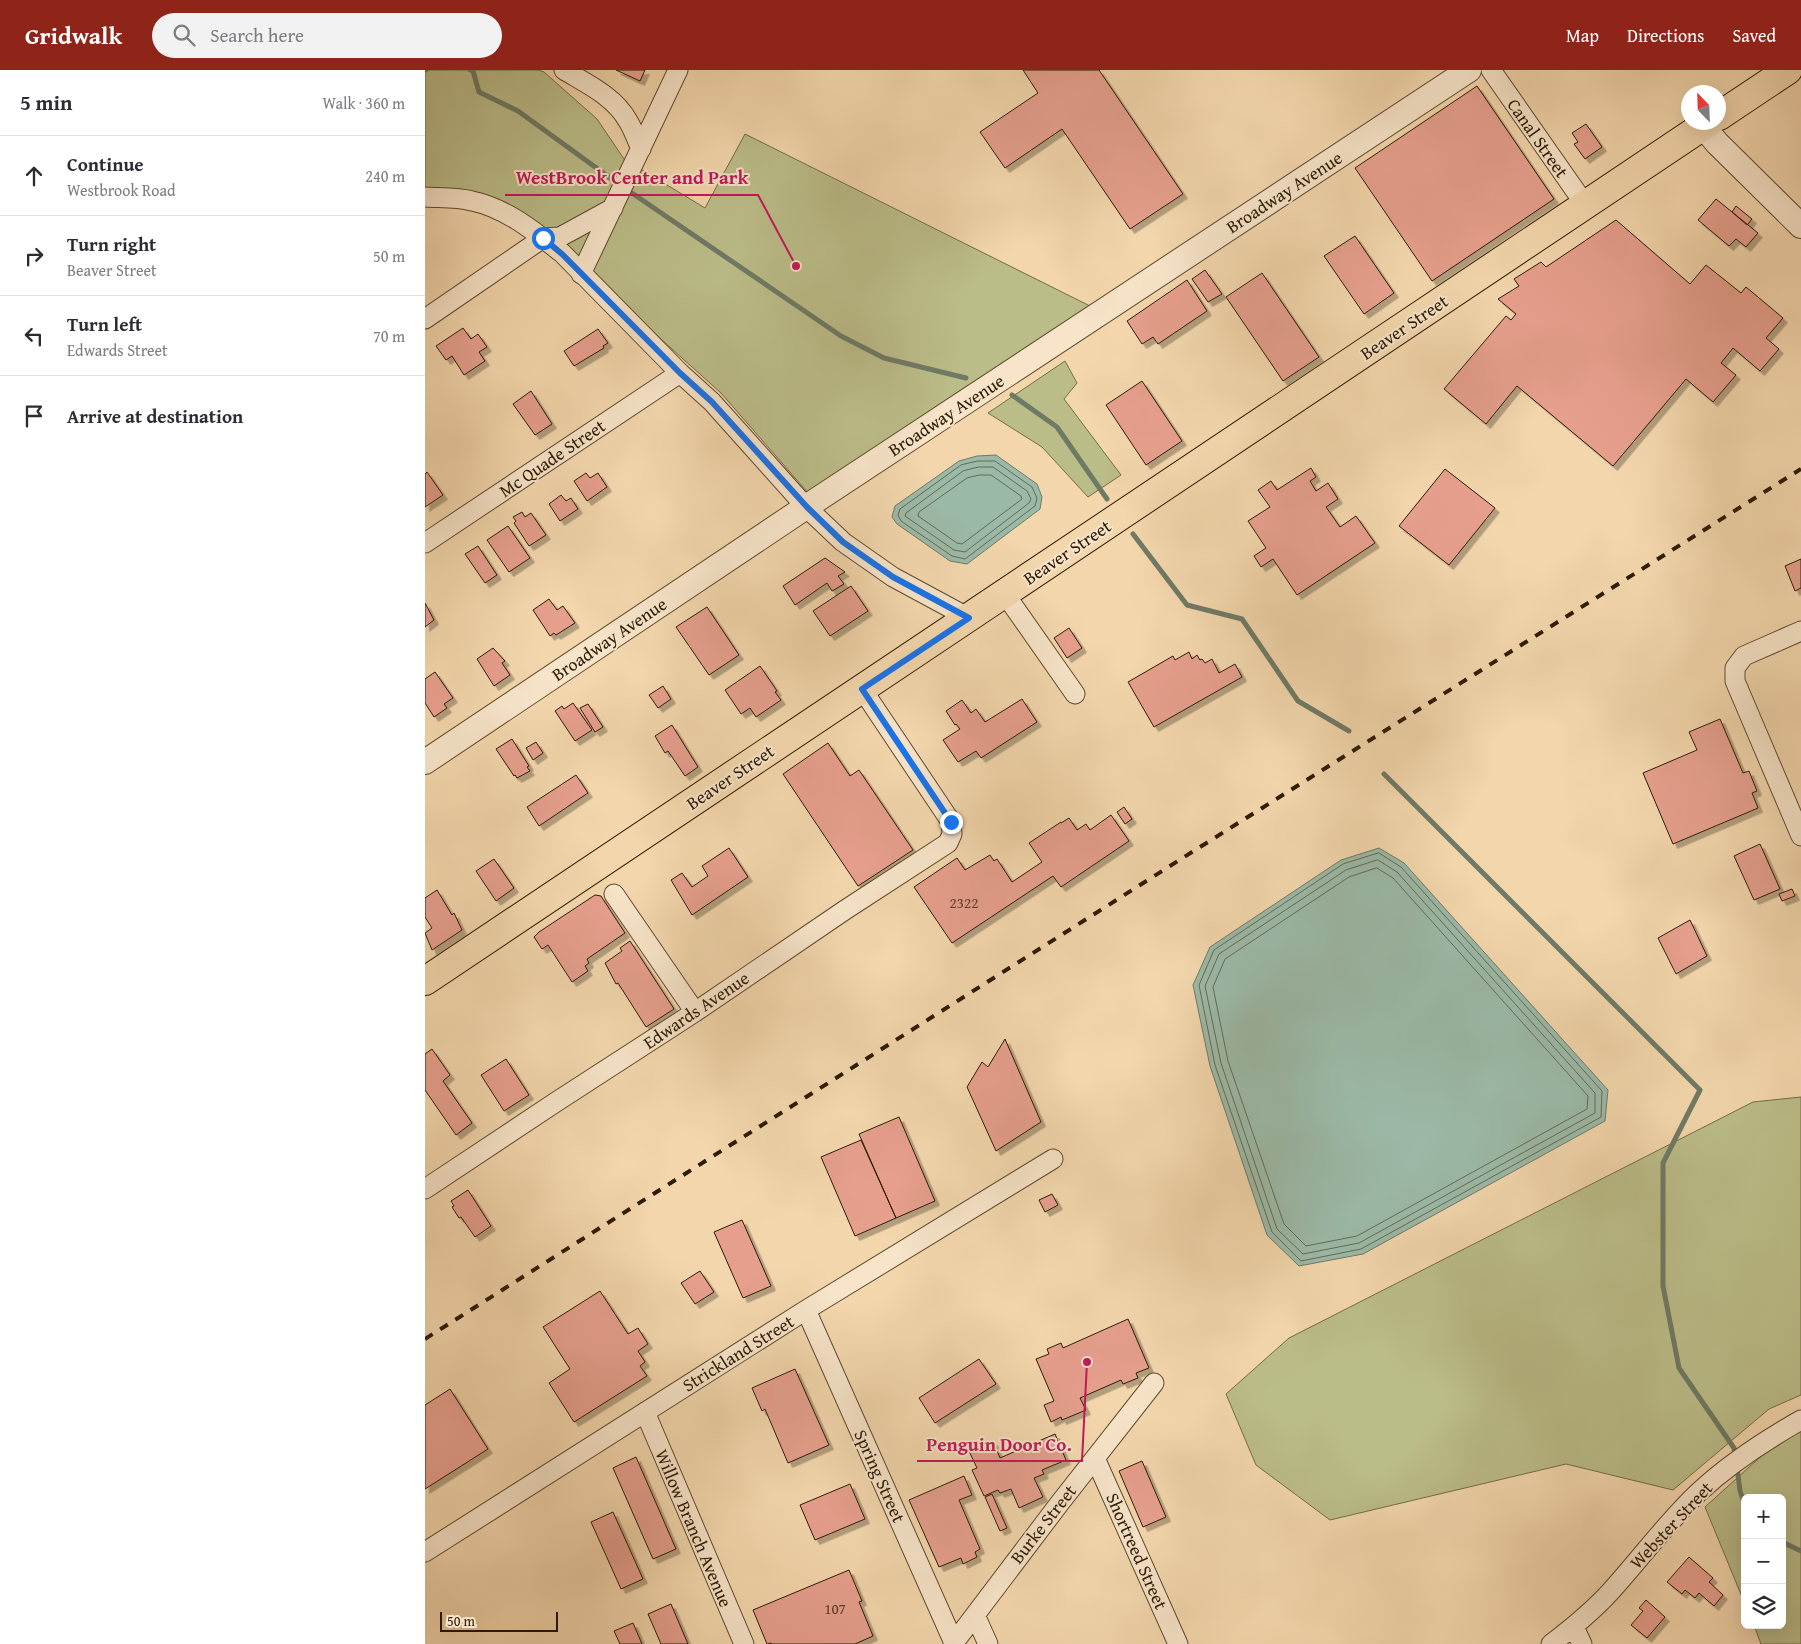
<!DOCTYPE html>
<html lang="en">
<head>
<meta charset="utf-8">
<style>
  body { margin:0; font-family:"Gentium Book Plus",serif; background:#f2f2f3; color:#2b2b33 }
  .controls { position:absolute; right:15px; bottom:15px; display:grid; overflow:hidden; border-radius:8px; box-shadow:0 5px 20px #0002 }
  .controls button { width:45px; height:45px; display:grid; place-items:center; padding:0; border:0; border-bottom:1px solid #e1e1e2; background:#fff; color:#2b2b33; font:25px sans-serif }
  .compass { position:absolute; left:1256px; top:15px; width:45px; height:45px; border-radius:50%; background:#fff; box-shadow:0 5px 20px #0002; rotate:337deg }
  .scale { position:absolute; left:15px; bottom:12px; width:118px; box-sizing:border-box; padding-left:5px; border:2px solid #2d1b03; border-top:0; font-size:14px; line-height:18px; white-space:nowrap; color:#2d1b03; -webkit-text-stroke:4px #f7e4c9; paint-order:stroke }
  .stop { position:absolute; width:15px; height:15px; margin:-11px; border:4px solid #1a73e8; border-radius:50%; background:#fff }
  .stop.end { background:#1a73e8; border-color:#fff; box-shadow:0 1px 5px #0008 }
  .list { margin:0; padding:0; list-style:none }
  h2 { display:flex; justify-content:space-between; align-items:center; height:65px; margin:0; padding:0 20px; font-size:21px }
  h2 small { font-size:16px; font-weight:400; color:#7c7c81 }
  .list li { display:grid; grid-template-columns:32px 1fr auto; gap:15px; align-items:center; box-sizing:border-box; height:80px; padding:0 20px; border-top:1px solid #e1e1e2 }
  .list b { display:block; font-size:19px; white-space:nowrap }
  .list p { margin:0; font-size:16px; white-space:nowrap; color:#7c7c81 }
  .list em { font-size:16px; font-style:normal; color:#7c7c81 }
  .icon { flex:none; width:28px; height:28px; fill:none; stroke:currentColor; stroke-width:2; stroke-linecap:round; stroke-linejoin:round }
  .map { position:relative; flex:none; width:1376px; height:1574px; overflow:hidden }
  header { display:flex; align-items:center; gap:30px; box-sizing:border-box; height:70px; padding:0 25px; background:#8f2418; color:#fff }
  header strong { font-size:24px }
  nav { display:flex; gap:28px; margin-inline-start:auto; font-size:18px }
  .search { width:350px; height:45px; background:#f2f2f3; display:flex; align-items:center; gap:12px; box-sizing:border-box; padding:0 18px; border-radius:28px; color:#7c7c81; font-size:19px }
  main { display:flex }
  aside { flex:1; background:#fff }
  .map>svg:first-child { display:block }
</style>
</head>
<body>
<header>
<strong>Gridwalk</strong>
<div class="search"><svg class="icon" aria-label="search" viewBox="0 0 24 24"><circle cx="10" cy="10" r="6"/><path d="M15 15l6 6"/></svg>Search here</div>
<nav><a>Map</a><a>Directions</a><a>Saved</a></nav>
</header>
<main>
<aside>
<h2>5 min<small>Walk · 360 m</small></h2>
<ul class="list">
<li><svg class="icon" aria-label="ahead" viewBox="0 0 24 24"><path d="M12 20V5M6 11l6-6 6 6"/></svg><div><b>Continue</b><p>Westbrook Road</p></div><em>240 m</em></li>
<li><svg class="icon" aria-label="right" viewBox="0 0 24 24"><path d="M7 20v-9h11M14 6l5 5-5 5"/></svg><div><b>Turn right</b><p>Beaver Street</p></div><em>50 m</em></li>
<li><svg class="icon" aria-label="left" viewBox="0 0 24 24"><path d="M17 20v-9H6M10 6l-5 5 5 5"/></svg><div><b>Turn left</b><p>Edwards Street</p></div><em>70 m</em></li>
<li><svg class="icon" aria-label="arrive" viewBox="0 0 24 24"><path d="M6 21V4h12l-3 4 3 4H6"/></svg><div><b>Arrive at destination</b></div></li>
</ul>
</aside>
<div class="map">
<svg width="1376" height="1574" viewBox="0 0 1376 1574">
  <defs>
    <filter id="shadow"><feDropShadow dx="4.5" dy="4.5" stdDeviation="0" flood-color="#0004"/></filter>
  </defs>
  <rect width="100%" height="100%" fill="#f3d6ac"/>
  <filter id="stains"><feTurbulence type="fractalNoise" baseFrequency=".004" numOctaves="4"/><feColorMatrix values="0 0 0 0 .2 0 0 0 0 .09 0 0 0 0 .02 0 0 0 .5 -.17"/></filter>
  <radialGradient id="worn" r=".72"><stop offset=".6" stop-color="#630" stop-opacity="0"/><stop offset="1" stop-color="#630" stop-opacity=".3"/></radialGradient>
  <path fill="#bbbd89" stroke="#746c46" d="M0,0H113L119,2L172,49L199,89L280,138L320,64L669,238L384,424L296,323L188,226L124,165L0,120Z
    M640,291L652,313L639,329L696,405L663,427L617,377L563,343Z
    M1376,1027V1325L1344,1339L1248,1420L1141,1394L905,1450L831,1395L801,1324L864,1268L1328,1032Z
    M1376,1357V1574H1336L1329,1555H1357V1428H1320V1534L1280,1437L1344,1379Z"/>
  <path fill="#9bb9a7" stroke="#6f7a65" d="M571,385L612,414L617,427L615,439L542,494L525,491L472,454L467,447L470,436L534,391L552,386Z
    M954,778L979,793L1183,1020L1180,1051L938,1184L874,1196L842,1165L785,996L768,915L785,877L916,790Z"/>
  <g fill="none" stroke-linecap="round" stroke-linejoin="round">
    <path stroke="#646a55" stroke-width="1" d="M553,391H570L607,417L612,428L610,436L540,489L527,486L476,451L473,445L475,439L536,395Z
      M554,397H568L602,421L606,429L604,433L540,482L529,480L480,446L481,443L538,401Z
      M555,405H566L596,426L597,429L537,474L532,473L493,446L494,442L542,408Z
      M954,783L976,797L1177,1021L1176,1047L936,1179L876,1191L847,1162L790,995L774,915L789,880L918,794Z
      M953,790L972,802L1170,1023V1043L934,1173L878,1184L852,1159L796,993L780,916L794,884L921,800Z
      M952,798L968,808L1163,1026L1162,1039L932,1166L881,1176L859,1154L803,991L788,917L800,889L924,807Z"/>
    <path stroke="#6f7a65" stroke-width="5" d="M0,0H1
      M45,0L48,1L54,22L93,41L188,110
      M204,121L416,266L459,288L541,308
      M587,325L632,357L682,429
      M708,464L762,535L817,549L873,631L924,661
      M959,704L1275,1020L1238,1093V1216L1254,1298L1309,1378L1310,1386
      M1312,1397L1315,1421L1320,1435
      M1357,1472L1376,1481"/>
  </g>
  <path fill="#e69f8d" stroke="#2d1b03" filter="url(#shadow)" d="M191,0H220L215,11Z
    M598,0H674L758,124L705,159L637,59L580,98L555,62L613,23Z
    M1052,16L1129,129L1007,211L930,98Z
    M1161,54L1177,77L1160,89L1149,74L1153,72L1147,63Z
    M1291,129L1333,163L1321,177L1311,169L1304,176L1273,150Z
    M1311,136L1327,149L1322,155L1307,142Z
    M1191,150L1265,214L1281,195L1316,223L1321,217L1358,248L1341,268L1354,279L1335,301L1308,278L1296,293L1311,305L1288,332L1261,309L1188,396L1092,316L1061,354L1019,319L1081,246L1086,250L1091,244L1073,229L1094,216L1089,209L1116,192L1121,197Z
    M930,166L969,223L939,244L899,186Z
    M780,200L797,224L783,232L767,209Z
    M837,203L894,287L858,311L801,227Z
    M762,210L782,241L733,274L728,267L717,274L702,251Z
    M38,258L46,269L53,264L62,277L54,282L60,291L39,305L27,286L21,290L11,276Z
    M173,259L183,273L178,276L179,278L149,296L139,281Z
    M717,311L757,371L721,395L681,335Z
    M106,321L127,354L110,365L88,334Z
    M886,398L891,407L885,411L891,421L903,413L913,429L901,437L915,457L931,446L950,473L872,525L848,489L836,497L829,486L841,478L823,451L845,437L833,420L846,411L852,420Z
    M1020,399L1070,438L1024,495L974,456Z
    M2,402L18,425L0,437V404Z
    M161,403L165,408L173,403L182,417L162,431L149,411Z
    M136,425L141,431L146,428L153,439L135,451L124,434Z
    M97,442L100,447L106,443L121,465L104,476L89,453L91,451L88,447Z
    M83,456L105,488L84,502L62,470Z
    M53,476L72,505L60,513L40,484Z
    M400,488L420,502L413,506L419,514L407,521L402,513L370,535L358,516Z
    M1376,489V518L1370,521L1360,496Z
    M426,516L443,541L405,566L388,541Z
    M124,529L132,540L138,536L150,553L131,565L129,563L125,566L108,540Z
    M0,533L9,550L0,557Z
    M282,537L314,585L284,605L251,557Z
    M644,558L657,578L642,588L629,568Z
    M68,578L80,591L77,593L85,605L69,616L52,589Z
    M764,582L767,589L772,585L775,590L777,589L780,593L787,589L794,603L810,594L817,607L729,657L703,612L748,586L750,590Z
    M335,596L352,621L350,622L356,630L331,647L325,638L316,644L300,620Z
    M10,602L28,628L19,634L22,638L9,647L0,633V609Z
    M238,616L246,629L233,638L224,625Z
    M597,629L612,652L556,688L551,681L533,692L518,670L535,659L531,654L530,655L521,641L537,630L546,643L551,639L560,652Z
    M148,633L167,660L150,671L130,641L137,636L139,639Z
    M163,634L178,657L170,662L155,638Z
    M1295,649L1318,703L1324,701L1332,721L1327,723L1333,738L1248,774L1218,703L1272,680L1264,662Z
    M247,655L273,697L260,706L243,681L240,683L230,666Z
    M87,669L104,696L102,697L105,701L92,708L90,705L89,706L71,679Z
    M111,672L118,683L108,690L101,678Z
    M403,673L425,706L434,700L488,780L433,816L358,704Z
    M151,705L163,723L114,756L102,737Z
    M699,737L707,749L700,754L692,742Z
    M686,745L704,771L636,817L628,806L527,873L489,817L532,788L540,800L565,785L569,791L572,789L587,812L617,792L604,773L636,752V753L644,748L652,760L661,754L665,760Z
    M1335,774L1355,819L1329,830L1309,786Z
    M304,778L323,807L267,845L246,810L257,803L267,817L283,806L277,796Z
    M69,789L89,818L71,831L51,801Z
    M1367,819L1370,826L1357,831L1354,824Z
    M12,820L27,845L29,843L37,860L7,880L0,863L7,858L0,847V828Z
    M170,825L176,826L200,863L162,889L164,893L160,896L163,901L147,912L123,875L117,879L109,867L114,862Z
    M1265,850L1282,886L1251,904L1233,868Z
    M205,871L249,939L221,957L193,913L191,914L180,893L197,881L195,878Z
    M580,969L616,1052L571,1081L542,1017L557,992L563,997Z
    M7,979L25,1005L18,1011L47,1053L31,1065L0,1020V984Z
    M81,989L104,1025L79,1041L56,1005Z
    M474,1047L510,1131L471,1148L434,1064Z
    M436,1070L471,1148L430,1166L396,1087Z
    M43,1120L66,1156L50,1167L36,1147L34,1148L27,1137L29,1136L26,1131Z
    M627,1124L633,1135L620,1142L614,1130Z
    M317,1150L346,1216L318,1228L289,1162Z
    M275,1201L289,1222L270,1234L256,1213Z
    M175,1221L203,1264L213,1258L223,1274L213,1281L220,1292L215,1296L222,1306L149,1352L124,1313L145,1299L118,1257Z
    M703,1249L724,1298L711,1303L713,1308L698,1314L696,1310L655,1328L661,1340L637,1350L636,1347L626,1352L619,1335L629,1331L611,1289L624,1284L622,1279L636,1273L638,1278Z
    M554,1289L571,1314L510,1353L494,1328Z
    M370,1299L404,1375L363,1393L340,1339L337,1341L327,1318Z
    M25,1319L63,1379L0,1419V1335Z
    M630,1364L641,1390L617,1400L619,1404L609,1408L618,1427L594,1438L586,1419L575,1423L573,1420L559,1426L547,1400L552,1398L543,1379L568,1371L575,1388Z
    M211,1387L251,1479L228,1489L188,1398Z
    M717,1391L741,1447L718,1457L694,1401Z
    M539,1406L547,1425L534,1430L555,1479L550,1482L552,1487L538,1494L536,1488L514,1497L484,1430Z
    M425,1414L440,1449L390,1470L375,1435Z
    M567,1424L582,1458L575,1461L560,1427Z
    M188,1442L218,1509L196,1519L166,1452Z
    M1264,1487L1288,1508L1284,1512L1298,1525L1289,1536L1274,1523L1270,1528L1260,1520L1257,1524L1242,1512Z
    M424,1500L437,1531L434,1532L448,1566L430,1574H346V1573L342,1574L328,1540Z
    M1221,1530L1240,1547L1222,1568L1206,1555L1218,1541L1214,1538Z
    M246,1534L263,1574H236L223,1544Z
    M208,1553L217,1574H195L189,1561Z"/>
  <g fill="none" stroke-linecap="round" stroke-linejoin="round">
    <g stroke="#5e4a2d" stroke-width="21">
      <path id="minor" d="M139,0C162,14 189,26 203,51C208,59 212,70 216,79
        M1066,0L1161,136
        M0,127C15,128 32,127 47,131C81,138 110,162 137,183L255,303L287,332L381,437L418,472L468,507L544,548
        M156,204L253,0
        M0,249L118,168L135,167L188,138
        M0,473L255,303
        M580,524L650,624
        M1376,561L1319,586L1310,598V611L1376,766
        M189,824L270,942
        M0,1119L131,1032L270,942L420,840L523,773L527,764L526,752L437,619
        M381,1240L529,1573
        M220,1342L319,1574
        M670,1388L753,1574
        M0,1482L381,1240L628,1089
        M550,1545L563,1574
        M1149,1557L1157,1574
        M528,1574L634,1434L729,1313
        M1126,1574C1147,1558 1168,1541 1186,1521C1215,1489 1242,1452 1274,1422C1305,1393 1339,1371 1376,1350"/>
    </g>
    <g stroke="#5e4a2d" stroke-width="26">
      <path id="tertiary" d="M1278,56L1292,73L1376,156
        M0,692L381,437L1044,0"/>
    </g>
    <g stroke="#2d1b03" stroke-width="30">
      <path id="primary" d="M1294,46L1363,0
        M0,911L1284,52"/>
    </g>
    <use href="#minor" stroke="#f7e4c9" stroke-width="19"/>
    <use href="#tertiary" stroke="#f7e4c9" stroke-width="24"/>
    <use href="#primary" stroke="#f3d6ac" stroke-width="28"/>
    <path stroke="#2d1b03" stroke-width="4" stroke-dasharray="9 9" stroke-linecap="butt" d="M0,1269L756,789L1376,399"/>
  </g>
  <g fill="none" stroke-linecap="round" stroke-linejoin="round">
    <path stroke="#1a73e8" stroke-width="6" d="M118,168L137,184L255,303L287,332L382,437L418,472L468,507L544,548L437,619L526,752"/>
  </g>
  <g text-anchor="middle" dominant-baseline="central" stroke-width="4" stroke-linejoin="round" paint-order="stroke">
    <g font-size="15" fill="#5b3c26">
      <text x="539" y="832">2322</text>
      <text x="410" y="1538">107</text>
    </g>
    <g font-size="18" fill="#2d1b03" stroke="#f7e4c9">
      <text transform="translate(1113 68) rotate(55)">Canal Street</text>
      <text transform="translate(859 122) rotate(-33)">Broadway Avenue</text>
      <text transform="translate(979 257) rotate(-34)">Beaver Street</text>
      <text transform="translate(521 345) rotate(-33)">Broadway Avenue</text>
      <text transform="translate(127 388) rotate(-34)">Mc Quade Street</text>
      <text transform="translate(642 482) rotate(-34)">Beaver Street</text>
      <text transform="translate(184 569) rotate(-34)">Broadway Avenue</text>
      <text transform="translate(305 707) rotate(-34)">Beaver Street</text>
      <text transform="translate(271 940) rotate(-34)">Edwards Avenue</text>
      <text transform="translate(313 1283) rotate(-32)">Strickland Street</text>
      <text transform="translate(455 1406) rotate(66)">Spring Street</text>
      <text transform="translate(618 1454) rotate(-52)">Burke Street</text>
      <text transform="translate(1246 1455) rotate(-47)">Webster Street</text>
      <text transform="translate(269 1458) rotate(67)">Willow Branch Avenue</text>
      <text transform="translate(712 1481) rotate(66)">Shortreed Street</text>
    </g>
  </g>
  <path fill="none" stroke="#c2185b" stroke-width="2" d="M371 196L333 125H80M662 1292L657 1391H492"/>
  <g fill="#c2185b" stroke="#f7e4c9" stroke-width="2">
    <circle cx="371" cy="196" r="5"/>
    <circle cx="662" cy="1292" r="5"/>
  </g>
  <g font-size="19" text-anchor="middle" font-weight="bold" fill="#c2185b" stroke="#f7e4c9" stroke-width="4" stroke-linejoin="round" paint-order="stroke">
    <text x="207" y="114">WestBrook Center and Park</text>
    <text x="574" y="1381">Penguin Door Co.</text>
  </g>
  <rect width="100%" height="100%" filter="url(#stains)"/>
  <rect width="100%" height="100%" fill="url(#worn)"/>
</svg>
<div class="controls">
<button>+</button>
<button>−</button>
<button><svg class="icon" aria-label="layers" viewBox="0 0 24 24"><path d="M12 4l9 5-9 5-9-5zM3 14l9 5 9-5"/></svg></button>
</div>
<svg class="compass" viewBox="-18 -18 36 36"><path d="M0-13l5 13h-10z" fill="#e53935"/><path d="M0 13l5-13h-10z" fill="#7c7c81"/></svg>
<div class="scale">50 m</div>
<div class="stop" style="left:118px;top:168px"></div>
<div class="stop end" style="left:526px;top:752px"></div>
</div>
</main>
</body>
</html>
